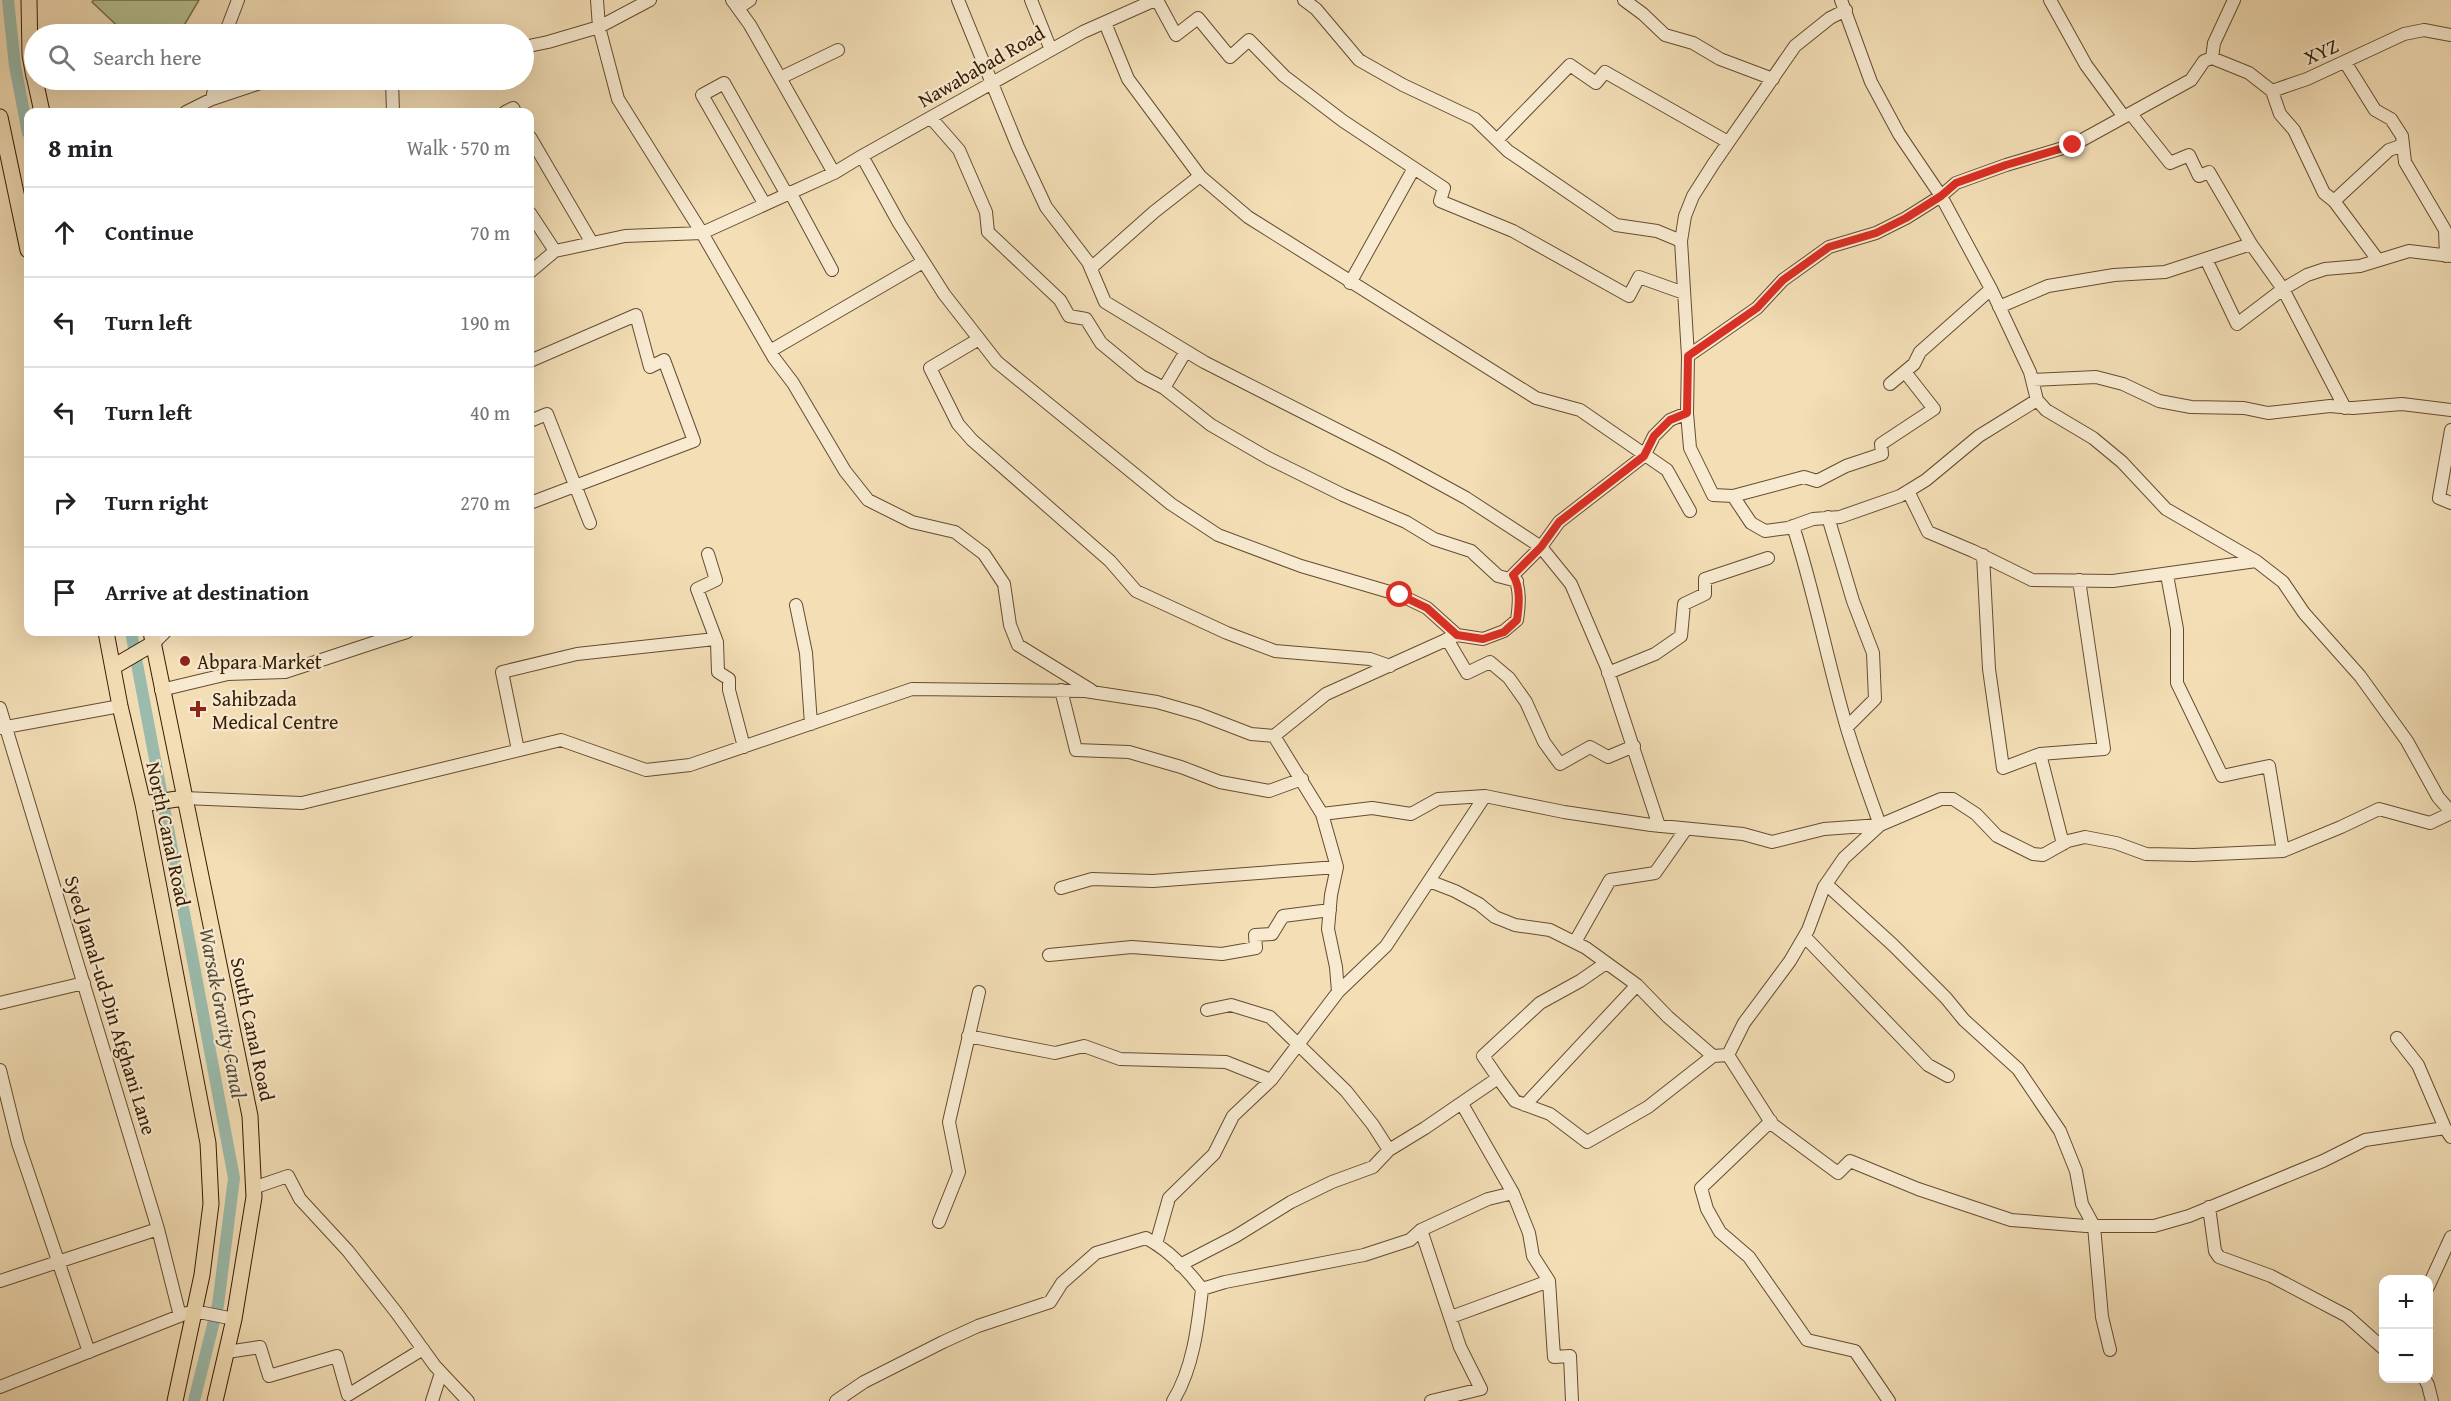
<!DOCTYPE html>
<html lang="en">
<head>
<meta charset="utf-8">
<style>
  body { margin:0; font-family:"Gentium Book Plus",serif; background:#f6f6f6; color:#202124 }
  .controls { position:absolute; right:18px; bottom:18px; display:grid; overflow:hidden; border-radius:12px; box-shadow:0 6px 24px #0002 }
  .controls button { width:54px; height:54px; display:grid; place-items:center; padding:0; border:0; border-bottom:2px solid #e0e0e0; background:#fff; color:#202124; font:30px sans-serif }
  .stop { position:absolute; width:18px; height:18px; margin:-14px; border:4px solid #d93025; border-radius:50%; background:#fff }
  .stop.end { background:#d93025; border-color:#fff; box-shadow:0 2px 6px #0008 }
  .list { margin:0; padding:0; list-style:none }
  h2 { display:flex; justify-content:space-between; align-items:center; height:78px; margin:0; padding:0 24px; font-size:26px }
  h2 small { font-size:20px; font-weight:400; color:#757577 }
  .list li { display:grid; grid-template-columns:39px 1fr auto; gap:18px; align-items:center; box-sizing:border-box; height:90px; padding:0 24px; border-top:2px solid #e0e0e0 }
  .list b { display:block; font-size:22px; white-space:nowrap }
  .list em { font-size:20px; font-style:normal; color:#757577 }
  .icon { flex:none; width:33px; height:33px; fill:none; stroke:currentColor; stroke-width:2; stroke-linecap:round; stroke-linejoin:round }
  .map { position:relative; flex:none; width:2451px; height:1401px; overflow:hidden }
  .search { position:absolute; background:#fff; box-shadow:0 6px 24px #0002; left:24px; top:24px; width:510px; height:66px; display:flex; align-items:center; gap:15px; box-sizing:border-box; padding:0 21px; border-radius:33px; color:#757577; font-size:22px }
  .panel { position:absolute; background:#fff; box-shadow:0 6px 24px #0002; left:24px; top:108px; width:510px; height:528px; border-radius:12px }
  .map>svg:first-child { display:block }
</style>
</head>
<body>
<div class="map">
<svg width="2451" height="1401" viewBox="0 0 2451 1401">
  <rect width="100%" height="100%" fill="#f3deb6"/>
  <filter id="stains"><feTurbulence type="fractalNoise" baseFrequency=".00333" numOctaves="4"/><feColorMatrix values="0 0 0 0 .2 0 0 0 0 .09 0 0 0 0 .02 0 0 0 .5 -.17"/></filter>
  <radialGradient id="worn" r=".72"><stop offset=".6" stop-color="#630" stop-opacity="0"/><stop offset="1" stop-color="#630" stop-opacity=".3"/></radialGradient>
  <path fill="#b6c292" stroke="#766e4b" stroke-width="1.5" d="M94,0H199L179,34H126L92,2Z"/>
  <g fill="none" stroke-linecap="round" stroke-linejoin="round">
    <path stroke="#9bbcad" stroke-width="12" d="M8,0L15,66L28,133
      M131,632L234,1178L218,1305L194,1401"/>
    <g stroke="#654c30" stroke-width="14">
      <path id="minor" d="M597,0L599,27L650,0
        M732,0L750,25L834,173
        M958,0L1018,147L1046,207L1088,262L1105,302L1204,362L1391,457L1466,498L1541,547L1571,584L1607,668L1659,826
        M1031,0L1051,50
        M1157,0L1176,35L1198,18L1230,57L1249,40L1284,76L1343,121L1444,188L1440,201L1513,231L1629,296L1639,277L1684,293
        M1304,0L1316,9L1359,60L1403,85L1475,119L1508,151L1616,225L1657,231L1681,241
        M1624,0L1643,14L1665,35L1693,43L1720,59L1773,79
        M1841,0L1871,82L1899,134L1941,196L1991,289L2030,372L2037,400L2046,410L2093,438L2122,462L2166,509L2256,561L2283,582L2304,613L2360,676L2407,741L2438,797L2451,812
        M2050,0L2086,65L2124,117
        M738,8L750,0
        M1846,10L1830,18L1795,46L1714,163L1693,196L1685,216L1681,241L1688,356L1687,413L1690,448L1713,495L1733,496L1751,523L1765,531L1788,528L1813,519L1840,517L1900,496L1926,480L1979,436L2037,400
        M1105,23L1128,79L1200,176L1248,217L1536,398L1580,410L1667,470L1690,511
        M225,34L238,0
        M524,47L548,42L599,27L618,99L702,233L774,358L793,383L845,471L868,500L912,522L955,532L984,554L1004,584L1010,625L1018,645L1091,690
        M2212,58L2249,73L2272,91L2307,79L2404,34L2424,30L2451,35
        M2345,62L2375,110L2391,119L2402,136L2405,162L2445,230L2446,256
        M780,78L838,50
        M216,80L212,99L269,80
        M392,80L393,112
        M2272,91L2280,114L2294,130L2324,193L2334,201L2389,150L2403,145
        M186,112L212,99
        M505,112L513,108L515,112
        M2131,114L2170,163L2189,155L2199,176L2209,172L2251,244L2283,289L2307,275L2325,269L2360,266L2409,251L2451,256
        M931,118L959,150L986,212L988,232L1060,300L1069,316L1086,319L1101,343L1141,376L1164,388
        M530,137L592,243
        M1497,140L1570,65L1596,83L1605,72L1728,142
        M862,156L1083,32L1155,0
        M790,192L832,270
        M2334,201L2378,260
        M764,203L702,95L724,83L786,193
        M530,213L555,251
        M2206,259L2237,324L2283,289L2345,408
        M1091,268L1154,212L1200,176
        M530,272L555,251L625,236L702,233L834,173L862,156L899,223L944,294L997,362L1171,504L1218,535L1301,566L1400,595L1427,608L1457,635L1483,639L1504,631L1517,620C1519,606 1521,588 1513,575L1541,547L1559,522L1644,456L1654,436L1670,420L1687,413
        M1350,283L1414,168
        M1999,307L2048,286L2114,275L2165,272L2251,244
        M979,339L930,368L958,424L972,440L1110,561L1136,591L1227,633L1275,651L1370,659L1390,666
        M770,351L923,262
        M1186,351L1164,388L1211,425L1268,458L1343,495L1406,522L1434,539L1471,551L1498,576L1517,581
        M1688,356L1757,308L1783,280L1829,247L1876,233L1906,218L1941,196L1956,183L2006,165L2073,145L2191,80L2204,61L2212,58L2214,43L2234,0
        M530,361L636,315L650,367L664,360L694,441L530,503
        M2032,380L2096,377L2123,384L2159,401L2191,407L2244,408L2268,413L2330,406L2353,408L2402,404L2451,410
        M1890,384L1914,364L1920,352L1991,289
        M530,421L547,414L590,523
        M2451,430L2439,498L2451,503
        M1908,491L1928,532L1973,551L2032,580L2113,581L2256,561
        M1733,496L1804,477L1817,481L1846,466L1882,454L1881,444L1934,409L1905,372
        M1828,517L1853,601L1873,653L1875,699L1847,727
        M708,554L716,580L697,589L717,642L718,672L729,679V690L744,747
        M1983,555L1989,669L2003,768L2040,754L2063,844
        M2167,575L2177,629V683L2222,776L2269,766L2283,851
        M796,605L806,653L811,724
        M391,637L407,632
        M1447,639L1467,673L1490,662L1509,678L1526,702L1544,742L1560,764L1590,747L1608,757L1634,746
        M154,643L165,632
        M1608,673L1655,654L1681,636L1684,604L1705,594V579L1768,558
        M161,690L228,674L285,672L391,637L389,632
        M1061,690L1076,750L1129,752L1181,767L1220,782L1269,791L1302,779
        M0,708L158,1229L180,1316
        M0,728L120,706
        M518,750L502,672L577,654L715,639
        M2040,754L2104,749L2079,580
        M184,798L302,803L561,740L646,770L690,765L912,689L1085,691L1157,702L1199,714L1251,734L1274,736L1326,694L1457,635
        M1322,814L1372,808L1411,814L1438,799L1485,796L1564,812L1651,825L1743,834L1772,842L1824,829L1880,825C1868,792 1856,759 1846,725C1827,659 1814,591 1793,526
        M1429,881L1455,891L1479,904L1495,917L1515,925L1550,930L1586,948L1637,985L1668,1017L1713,1056
        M1826,884L1893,945L1946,998L1964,1020L2018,1069L2060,1131L2076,1171L2082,1204L2094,1226L2102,1317L2110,1350
        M1061,888L1092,879L1153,881L1337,867
        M1805,937L1928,1065L1948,1076
        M1575,942L1610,880L1655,873L1686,829
        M1049,955L1132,947L1222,954L1256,948L1255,935L1272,934L1283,916L1330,910
        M1338,992L1386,946L1485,796
        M0,1003L84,983
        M1207,1010L1231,1005L1270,1017L1346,1091L1373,1125L1389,1150
        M968,1036L1055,1053L1084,1046L1120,1059L1226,1062L1271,1080
        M2397,1038L2418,1065L2445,1128L2451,1137
        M1728,1055L1772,1124L1838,1173L1850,1161L1918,1189L2011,1220L2086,1226H2154L2189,1216L2323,1161L2365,1140L2445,1128
        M0,1070L18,1143L89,1352
        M1498,1078L1483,1056L1540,1003L1580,981L1606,963
        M1462,1104L1513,1193L1529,1233L1533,1256L1549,1281L1554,1357L1570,1356L1572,1401
        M1525,1105L1637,985
        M1771,1121L1701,1188L1707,1209L1720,1232L1749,1257L1807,1340L1855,1351L1889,1401
        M253,1188L288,1176L300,1199L348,1251L396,1312L435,1366L468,1401
        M2209,1207L2215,1251L2219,1257L2271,1276L2347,1316L2384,1349
        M939,1222L959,1172L949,1122L979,992
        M1421,1230L1460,1347L1481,1389L1431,1401
        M1156,1244L1169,1198L1214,1154L1233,1116L1271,1080L1338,992L1336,967L1328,929L1331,895L1337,867L1322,814L1274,736
        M1180,1265L1236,1236L1291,1202L1332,1182L1373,1167L1389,1150L1425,1128L1498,1078L1515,1101L1550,1114L1587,1142L1648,1107L1713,1056L1728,1055L1744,1023L1790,961L1808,930L1824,887L1844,858L1880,825L1941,799H1953L1976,814L1997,836L2033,854L2043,855L2068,841L2085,837L2116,843L2146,854L2194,855L2283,851L2341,827L2379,809L2430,823L2451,813
        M0,1281L158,1229
        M2428,1287L2451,1237
        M1202,1289L1225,1282L1364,1255L1410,1240L1421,1230L1488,1199L1513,1193
        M1451,1317L1549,1281
        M227,1352L260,1347L269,1376L337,1356L348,1395L423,1349
        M2424,1378L2428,1385L2432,1401
        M0,1387L187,1313H204L234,1319
        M432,1401L441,1373
        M836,1401L864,1382L943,1342L978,1326L1050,1302L1062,1283L1096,1253L1146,1238C1169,1250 1186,1268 1202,1289C1198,1326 1193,1369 1173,1401"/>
    </g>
    <g stroke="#361b04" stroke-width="17">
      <path id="major" d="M29,0L30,55L34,77
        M35,80L42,112
        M0,117L28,250
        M106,632L120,706L143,804L208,1143L211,1204L202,1275L175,1401
        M151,632L250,1116L254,1197L234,1319L215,1401
        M113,667L154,643
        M143,804L184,798"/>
    </g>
    <use href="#minor" stroke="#f7ead0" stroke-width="12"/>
    <use href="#major" stroke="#f3deb6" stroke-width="15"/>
  </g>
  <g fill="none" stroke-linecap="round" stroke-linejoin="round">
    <path stroke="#d93025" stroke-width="8" d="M1400,595L1427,608L1457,635L1483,639L1504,632L1517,620C1519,606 1521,588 1513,575L1541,547L1559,522L1644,456L1654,436L1670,420L1687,413L1688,356L1757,308L1783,280L1829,247L1876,233L1906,218L1941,196L1956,183L2006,165L2073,145"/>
  </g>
  <g fill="#8f2418" stroke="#f7ead0" stroke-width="2">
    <circle cx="185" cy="661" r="6"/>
    <path d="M195 700h6v6h6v6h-6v6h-6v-6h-6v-6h6z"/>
  </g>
  <g text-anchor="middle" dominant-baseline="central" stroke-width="4.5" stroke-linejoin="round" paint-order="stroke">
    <g font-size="20" fill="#361b04" stroke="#f7ead0">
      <text transform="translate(2321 51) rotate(-24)">XYZ</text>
      <text transform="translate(981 66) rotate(-30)">Nawababad Road</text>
      <text transform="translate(169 834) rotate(78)">North Canal Road</text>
      <text transform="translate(111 1005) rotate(73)">Syed Jamal-ud-Din Afghani Lane</text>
      <text transform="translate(253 1029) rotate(78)">South Canal Road</text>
    </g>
    <g font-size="20" fill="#361b04" stroke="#f7ead0" text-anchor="start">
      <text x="197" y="661">Abpara Market</text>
      <text x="212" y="698">Sahibzada<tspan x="212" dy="23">Medical Centre</tspan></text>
    </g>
    <g font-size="21" font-style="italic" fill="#544b37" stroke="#f7ead0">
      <text transform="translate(223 1013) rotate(79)">Warsak Gravity Canal</text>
    </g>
  </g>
  <rect width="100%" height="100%" filter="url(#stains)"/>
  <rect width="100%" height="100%" fill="url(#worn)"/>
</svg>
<div class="controls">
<button>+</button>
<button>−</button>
</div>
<div class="stop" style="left:1400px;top:595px"></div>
<div class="stop end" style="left:2073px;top:145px"></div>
<div class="search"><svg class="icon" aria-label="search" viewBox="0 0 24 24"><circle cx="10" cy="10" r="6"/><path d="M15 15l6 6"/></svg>Search here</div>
<section class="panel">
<h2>8 min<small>Walk · 570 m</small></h2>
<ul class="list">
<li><svg class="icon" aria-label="ahead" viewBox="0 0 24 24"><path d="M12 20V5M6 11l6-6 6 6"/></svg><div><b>Continue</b></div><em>70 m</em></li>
<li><svg class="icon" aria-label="left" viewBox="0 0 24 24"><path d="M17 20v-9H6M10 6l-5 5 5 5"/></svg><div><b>Turn left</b></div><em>190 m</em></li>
<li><svg class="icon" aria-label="left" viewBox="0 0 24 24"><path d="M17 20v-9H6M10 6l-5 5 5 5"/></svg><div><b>Turn left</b></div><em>40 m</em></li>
<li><svg class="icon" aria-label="right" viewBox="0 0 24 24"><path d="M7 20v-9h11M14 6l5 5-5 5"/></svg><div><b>Turn right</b></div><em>270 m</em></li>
<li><svg class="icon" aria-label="arrive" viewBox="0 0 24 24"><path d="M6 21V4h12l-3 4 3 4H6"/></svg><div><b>Arrive at destination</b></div></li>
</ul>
</section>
</div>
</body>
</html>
